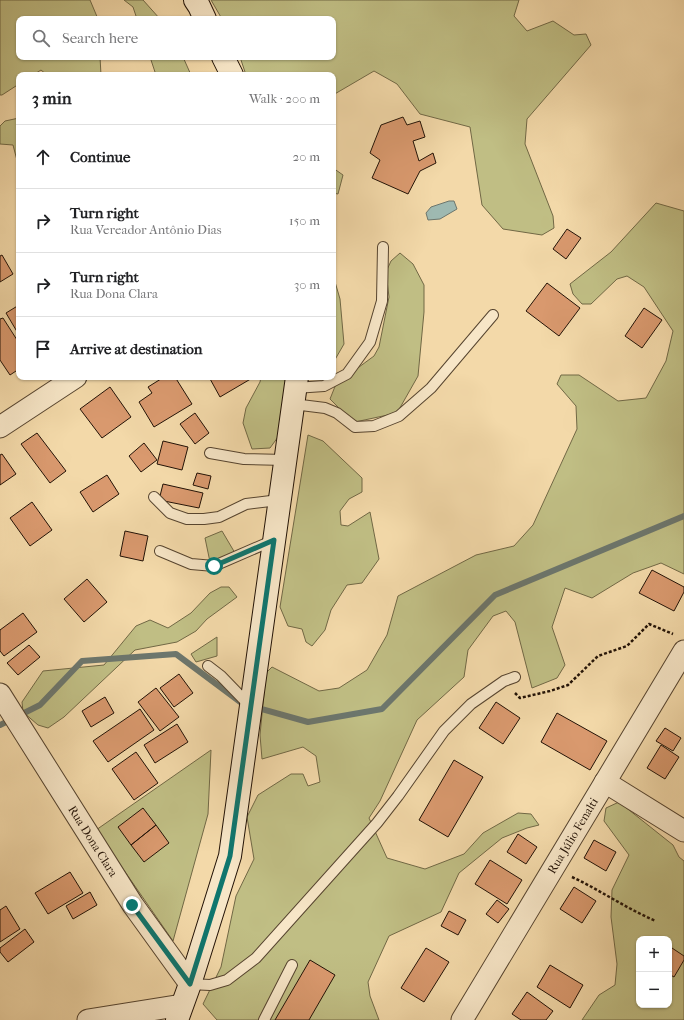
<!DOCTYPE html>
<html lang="en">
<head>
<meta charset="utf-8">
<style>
  body { margin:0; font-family:"IM FELL French Canon",serif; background:#f6f6f6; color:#202124 }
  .controls { position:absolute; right:12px; bottom:12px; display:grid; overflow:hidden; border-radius:8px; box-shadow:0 1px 3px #0004 }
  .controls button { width:36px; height:36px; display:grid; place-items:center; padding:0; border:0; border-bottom:1px solid #e0e0e0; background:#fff; color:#202124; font:20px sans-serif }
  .stop { position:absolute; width:12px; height:12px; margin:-9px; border:3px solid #0f766e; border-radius:50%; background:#fff }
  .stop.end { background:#0f766e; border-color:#fff; box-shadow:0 1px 4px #0008 }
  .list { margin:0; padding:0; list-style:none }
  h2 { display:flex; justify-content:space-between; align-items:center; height:52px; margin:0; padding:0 16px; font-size:17px }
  h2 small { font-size:13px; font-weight:400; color:#757577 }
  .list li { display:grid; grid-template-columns:26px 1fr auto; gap:12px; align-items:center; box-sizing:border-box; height:64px; padding:0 16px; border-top:1px solid #e0e0e0 }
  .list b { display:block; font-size:15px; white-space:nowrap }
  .list p { margin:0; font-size:13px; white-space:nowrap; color:#757577 }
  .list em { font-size:13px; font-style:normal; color:#757577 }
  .icon { flex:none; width:22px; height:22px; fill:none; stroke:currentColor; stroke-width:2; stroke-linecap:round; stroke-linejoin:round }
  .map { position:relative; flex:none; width:684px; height:1020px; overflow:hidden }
  .search { position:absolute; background:#fff; box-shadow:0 1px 3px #0004; left:16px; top:16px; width:320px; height:44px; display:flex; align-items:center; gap:10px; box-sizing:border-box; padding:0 14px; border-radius:8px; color:#757577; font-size:15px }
  .panel { position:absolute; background:#fff; box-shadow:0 1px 3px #0004; left:16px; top:72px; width:320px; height:308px; border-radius:8px }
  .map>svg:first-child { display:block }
</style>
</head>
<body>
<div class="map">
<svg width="684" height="1020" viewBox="0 0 684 1020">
  <rect width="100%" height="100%" fill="#f3d9a9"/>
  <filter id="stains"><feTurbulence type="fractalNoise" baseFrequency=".005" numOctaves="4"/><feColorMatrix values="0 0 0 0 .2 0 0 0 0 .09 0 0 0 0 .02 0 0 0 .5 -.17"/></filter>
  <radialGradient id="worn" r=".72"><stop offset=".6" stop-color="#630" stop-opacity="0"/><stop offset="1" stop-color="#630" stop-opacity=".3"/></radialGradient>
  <path fill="#c0be84" stroke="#716845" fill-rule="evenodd" d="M0,0H90L98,19H19V57H100L101,75H47L41,70L33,75H19V84L2,95H0Z
    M124,0H143L160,19H137L133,7Z
    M211,0H519L514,16L527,31L553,21L574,35L586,34L591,45L527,119L525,144L553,216L554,228L542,235L503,229L482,205L470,127L420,114L397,84L374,71L333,95V75H246L240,57H333V19H222Z
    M150,57H183L191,75H156Z
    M19,118V168L13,145L0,144V126L5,121Z
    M333,168L343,175L338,194L333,193Z
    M656,203L684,211V574L661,563L633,573L592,598L565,588L552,627L565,665L557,678L532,688L515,622L506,611L493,616L468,650L464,677L417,720L380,801L369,818L387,858L425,869L464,854L483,833L518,813L531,814L539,825L527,828L502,838L459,873L441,912L389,936L368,982L370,996L379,1020H217L203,1004L221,967L236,896L254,859L247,817L258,795L291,774H303L308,786L320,782L316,756L303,747L262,759L260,735L266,673L272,667L319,691L339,688L367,670L387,635L398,596L476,555L514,546L533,525L577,429L576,406L557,384L561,375H579L618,401L646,398L666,361L673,331L644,287L627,276L617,279L591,304H582L573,294L570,284L611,252Z
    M400,253L413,264L424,285V312L418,376L397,413L355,422L345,414L330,399L336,384L374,356L379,347L389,297L386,272L391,261Z
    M333,275L340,299L344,344L333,363Z
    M261,377H287L278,437L270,448L252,449L243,423L246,408L260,382Z
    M308,435L323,441L362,478V492L349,499L340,511L341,525L348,526L370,512L379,559L362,583L347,585L331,610L325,630L312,646L306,642L302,629L288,626L280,607Z
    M222,531L235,553L210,562L205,538Z
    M221,587H229L237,597L207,619L196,631L177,642L135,650L64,717L48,728L38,725L23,712L22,702L43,671L104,665L136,626L150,620L168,628L191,613L210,593Z
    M217,637V656L196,662L191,654Z
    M211,750L208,814L173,941L96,830Z
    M619,802L673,845L679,857L684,861V1020H582L599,995L615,985L617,964L611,917L612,890L629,855L604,821L606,808ZM639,939H669V1005H639Z"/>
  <path fill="#9eb9b1" stroke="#6c766d" d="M449,201H454L457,209L440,219L428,220L426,213L431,207Z"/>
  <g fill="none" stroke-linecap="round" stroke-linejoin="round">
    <path stroke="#6c766d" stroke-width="6" d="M254,707L308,722L382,709L495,595L684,516
      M0,725L40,705L82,661L176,654L243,704"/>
  </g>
  <path fill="#d9996e" stroke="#221206" d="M403,117L407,125L420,121L425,137L413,141L419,161L433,153L436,163L420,171L408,194L372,178L380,160L370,153L381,125Z
    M567,229L581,238L566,259L553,249Z
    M2,255L13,274L0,282V256Z
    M547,283L580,308L559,336L526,311Z
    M19,305V335L6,313Z
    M644,308L662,320L642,348L625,336Z
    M3,318L19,343V369L10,375L0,360V319Z
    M164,377H175L192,404L154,427L139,402L152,393L148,387Z
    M209,377H254L220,397Z
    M110,387L131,417L102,438L80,409Z
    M195,413L209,433L195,444L180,424Z
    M37,433L66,471L50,483L21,444Z
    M163,441L188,447L182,470L157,464Z
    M144,443L157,460L141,472L129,456Z
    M2,454L16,474L0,485V455Z
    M197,473L211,476L208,489L193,485Z
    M107,475L119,494L93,512L80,492Z
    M163,484L203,493L199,508L159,500Z
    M32,502L52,530L30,546L10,518Z
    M125,531L148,536L143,561L120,556Z
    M652,570L684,587V592L674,611L639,593Z
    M87,579L107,602L84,622L64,599Z
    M23,613L37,632L4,656L0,651V630Z
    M29,645L40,657L18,675L7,663Z
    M179,674L193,693L174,707L160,688Z
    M156,688L179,717L160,731L138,702Z
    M105,697L114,713L91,727L82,711Z
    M496,702L520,718L503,744L479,728Z
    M140,709L154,730L108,762L93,741Z
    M557,713L607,741L590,770L541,742Z
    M177,724L188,742L155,763L144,745Z
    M665,728L681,738L673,751L656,741Z
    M661,745L679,757L665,779L647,768Z
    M136,752L158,783L134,800L112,769Z
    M454,760L483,777L448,837L419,820Z
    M143,808L156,825L131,845L118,827Z
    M156,825L169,843L144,862L131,845Z
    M518,834L537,847L526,864L507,852Z
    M594,840L616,852L606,871L584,858Z
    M490,860L522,880L507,904L475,884Z
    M70,872L83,893L48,914L35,893Z
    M574,887L596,901L582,923L560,909Z
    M90,892L97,905L73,919L66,906Z
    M497,900L509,909L498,923L486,914Z
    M6,906L20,929L0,942V910Z
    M449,911L466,920L458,935L441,926Z
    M25,929L34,942L8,962L0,952V948Z
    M669,946L684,956V960L674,977L669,974Z
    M426,948L449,962L424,1002L401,988Z
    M310,960L335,975L309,1020H275Z
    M550,965L583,985L570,1008L537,987Z
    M527,992L553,1011L546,1020H521L512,1014Z"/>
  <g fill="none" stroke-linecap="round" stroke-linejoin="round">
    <g stroke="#56442f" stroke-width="12">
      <path id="lane" d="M295,388L324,386L347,374L370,342L382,301L383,247
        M293,404L325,408L337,413L355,427L374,426L399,416L431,388L493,315
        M210,453L244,459L285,460
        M154,497L170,513L187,519H204L219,517L246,504L279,500
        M160,551L191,564L214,566L274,540
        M208,666L221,676L250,706
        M190,984L210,985L227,980L256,958L377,823L398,796L444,731L471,704L504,681L515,677
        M264,1020L292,965"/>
    </g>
    <g stroke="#56442f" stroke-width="23">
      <g id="street">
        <path d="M0,427L76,377"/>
        <path id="s1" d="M0,694L133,905L190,984"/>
        <path d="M605,782L684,831"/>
        <path d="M88,1020L182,1005"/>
        <path id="s2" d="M462,1020L684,651"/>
      </g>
    </g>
    <g stroke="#221206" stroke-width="24">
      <path id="secondary" d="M195,0L199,6L205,19
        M223,57L232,75
        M177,1020L190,984L230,856L297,377"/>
    </g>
    <path stroke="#221206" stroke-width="2.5" stroke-dasharray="3 2" stroke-linecap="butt" d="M515,693L520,698L550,691L568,685L598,656L627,646L649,624L673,634
      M572,877C600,890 627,909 656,921"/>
    <use href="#lane" stroke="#f7e6c7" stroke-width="10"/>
    <use href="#street" stroke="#f7e6c7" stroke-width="21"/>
    <use href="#secondary" stroke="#f7e6c7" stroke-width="22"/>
  </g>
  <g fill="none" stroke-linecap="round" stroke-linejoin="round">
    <path stroke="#0f766e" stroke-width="5" d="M132,905L190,984L230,856L274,540L214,566"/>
  </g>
  <g text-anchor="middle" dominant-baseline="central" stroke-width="3.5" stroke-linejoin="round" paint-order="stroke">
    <g font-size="12" fill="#221206" stroke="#f7e6c7">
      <text stroke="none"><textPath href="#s2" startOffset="215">Rua Júlio Fenalti</textPath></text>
      <text stroke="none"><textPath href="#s1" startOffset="174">Rua Dona Clara</textPath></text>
    </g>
  </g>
  <rect width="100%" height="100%" filter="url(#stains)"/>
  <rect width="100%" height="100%" fill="url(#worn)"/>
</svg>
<div class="controls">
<button>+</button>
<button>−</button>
</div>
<div class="stop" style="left:214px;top:566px"></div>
<div class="stop end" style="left:132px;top:905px"></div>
<div class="search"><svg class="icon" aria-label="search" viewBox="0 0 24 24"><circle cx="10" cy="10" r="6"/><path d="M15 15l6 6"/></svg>Search here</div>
<section class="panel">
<h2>3 min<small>Walk · 200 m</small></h2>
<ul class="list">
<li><svg class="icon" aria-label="ahead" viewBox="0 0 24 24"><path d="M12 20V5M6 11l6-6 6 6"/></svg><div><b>Continue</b></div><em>20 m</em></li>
<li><svg class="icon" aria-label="right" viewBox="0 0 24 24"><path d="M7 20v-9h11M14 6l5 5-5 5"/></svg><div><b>Turn right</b><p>Rua Vereador Antônio Dias</p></div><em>150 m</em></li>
<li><svg class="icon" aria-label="right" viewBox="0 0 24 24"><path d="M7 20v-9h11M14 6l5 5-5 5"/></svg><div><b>Turn right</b><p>Rua Dona Clara</p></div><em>30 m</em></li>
<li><svg class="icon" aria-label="arrive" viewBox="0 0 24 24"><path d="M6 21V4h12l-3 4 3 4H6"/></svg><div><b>Arrive at destination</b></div></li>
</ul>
</section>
</div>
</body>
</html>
